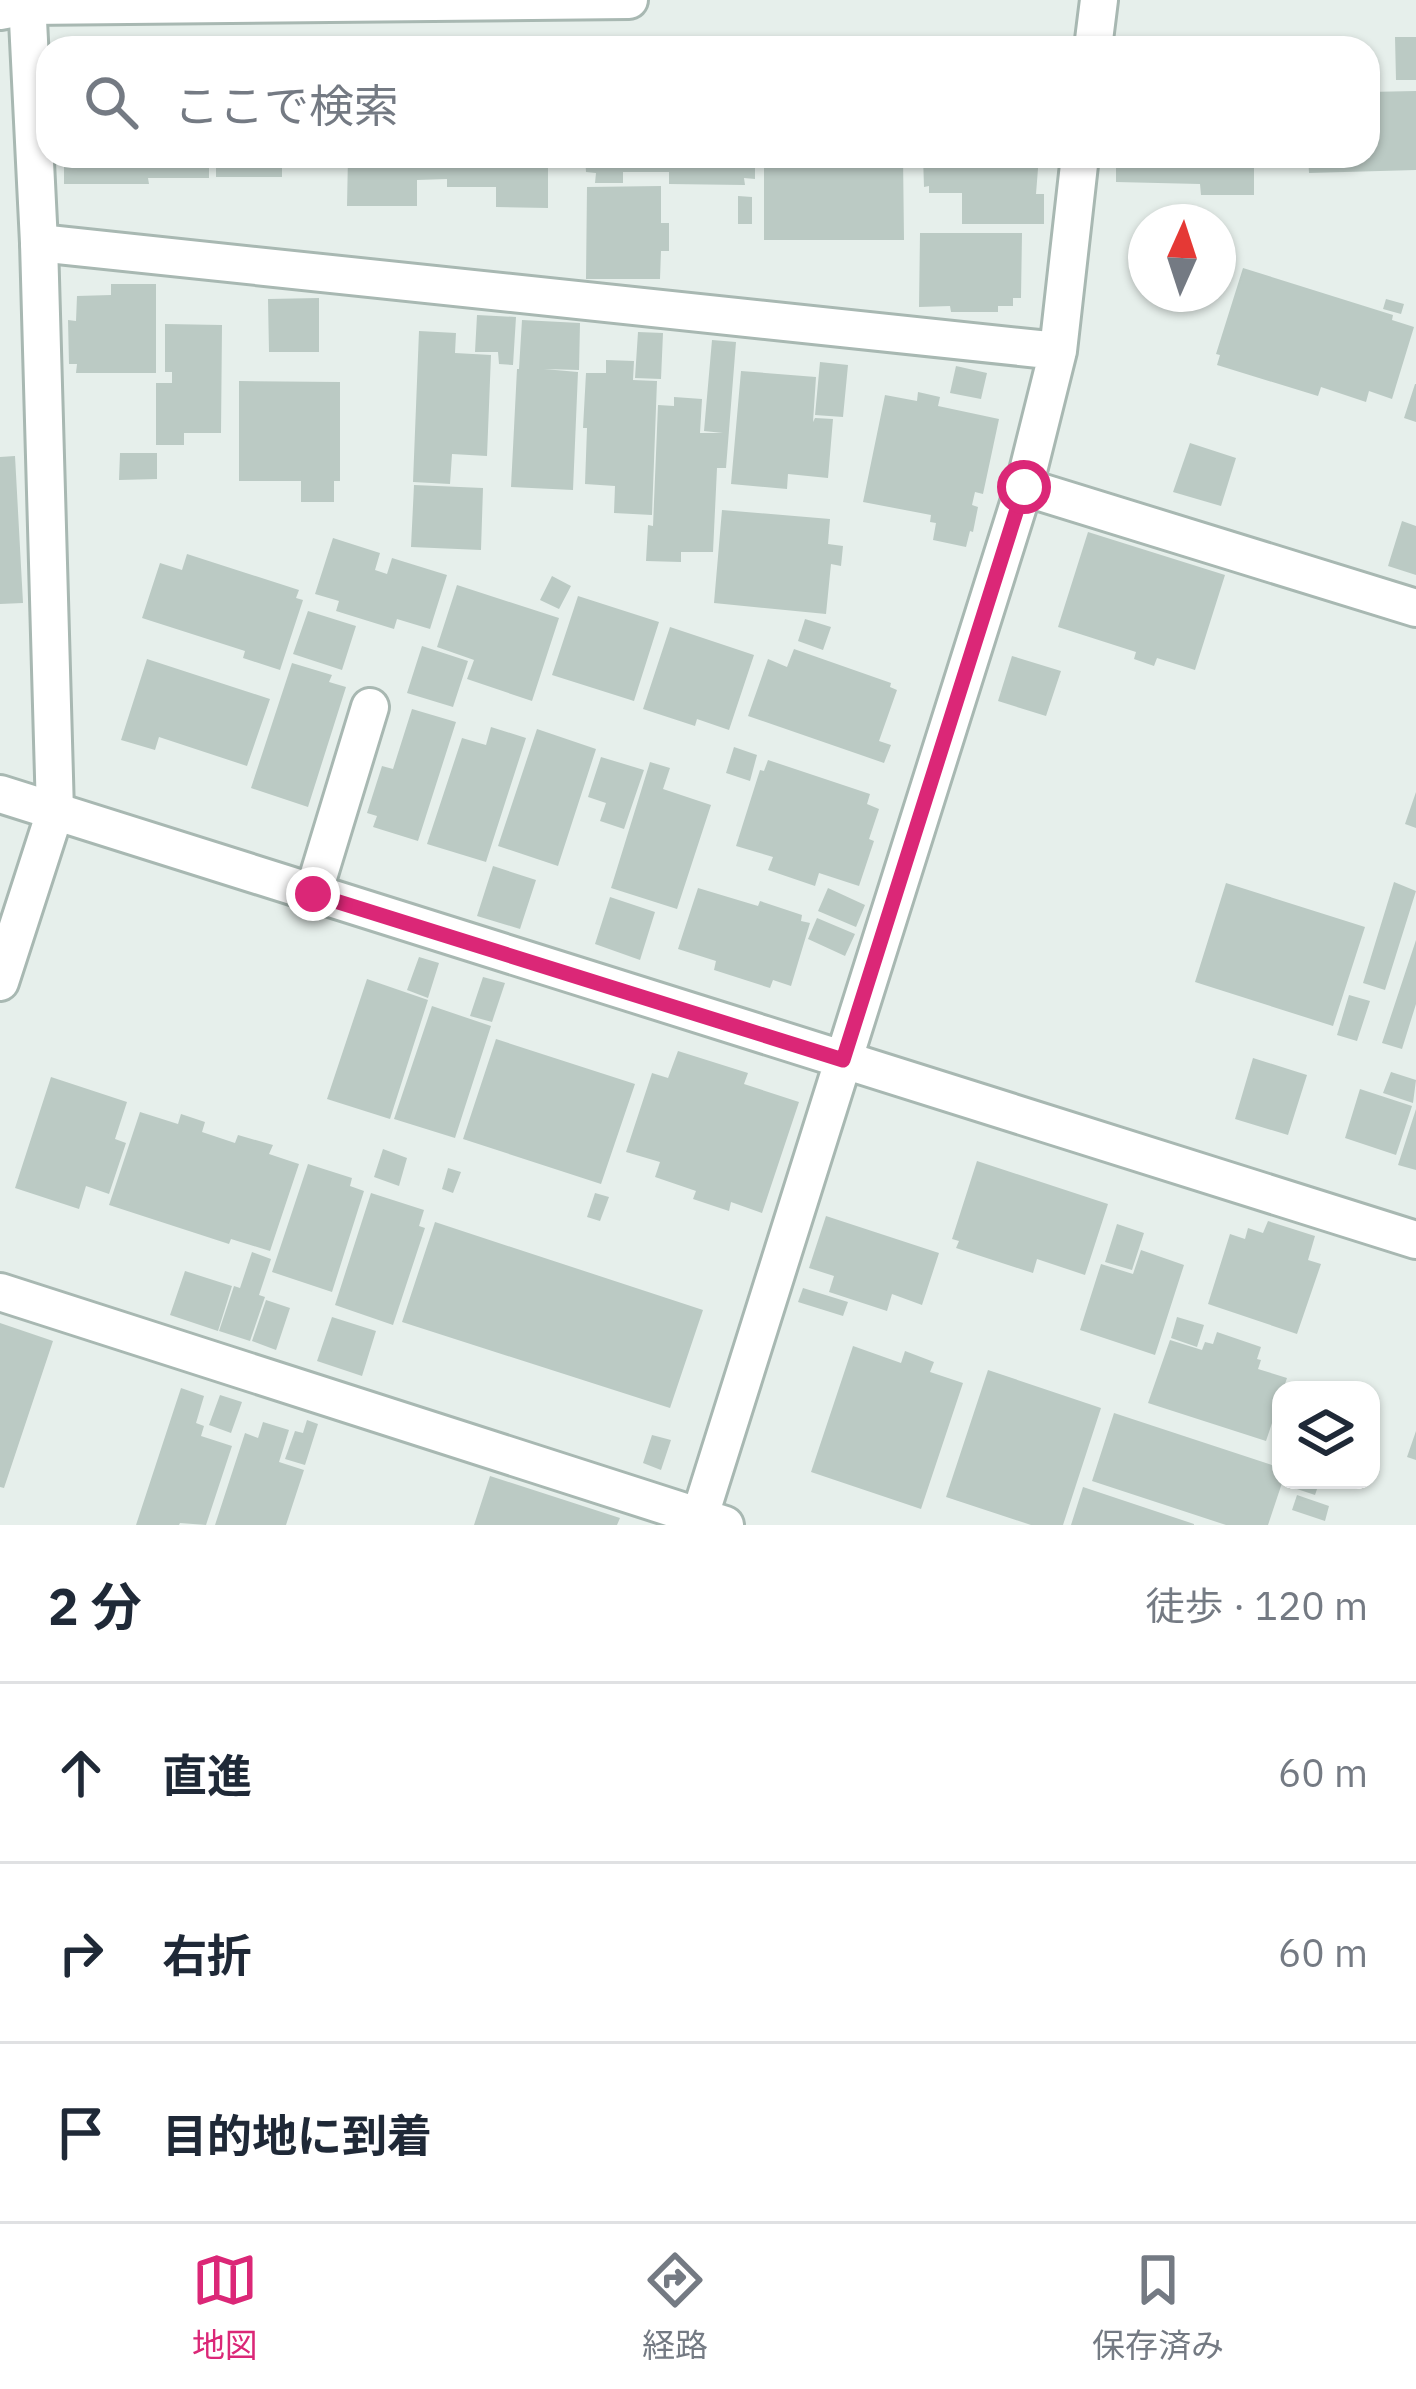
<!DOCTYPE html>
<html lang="ja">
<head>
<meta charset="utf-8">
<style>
  body { margin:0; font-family:"IBM Plex Sans","Noto Sans JP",sans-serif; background:#f2f2f3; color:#1f2937 }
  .controls { position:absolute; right:36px; bottom:36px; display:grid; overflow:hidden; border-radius:24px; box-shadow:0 3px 9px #0004 }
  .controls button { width:108px; height:108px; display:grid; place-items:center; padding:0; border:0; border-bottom:3px solid #e0e1e3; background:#fff; color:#1f2937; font:60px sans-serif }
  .compass { position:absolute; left:1128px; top:204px; width:108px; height:108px; border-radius:50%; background:#fff; box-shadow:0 3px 9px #0004; rotate:3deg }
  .stop { position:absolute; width:36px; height:36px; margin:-27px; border:9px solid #db2777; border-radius:50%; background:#fff }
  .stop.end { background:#db2777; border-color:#fff; box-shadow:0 3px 12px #0008 }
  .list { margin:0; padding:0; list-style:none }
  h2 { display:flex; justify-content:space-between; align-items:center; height:156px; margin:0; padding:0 48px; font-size:51px }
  h2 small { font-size:39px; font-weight:400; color:#747a83 }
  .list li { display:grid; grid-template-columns:78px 1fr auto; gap:36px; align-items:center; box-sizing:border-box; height:180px; padding:0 48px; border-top:3px solid #e0e1e3 }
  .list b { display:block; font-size:45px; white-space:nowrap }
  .list em { font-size:39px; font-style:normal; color:#747a83 }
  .icon { flex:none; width:66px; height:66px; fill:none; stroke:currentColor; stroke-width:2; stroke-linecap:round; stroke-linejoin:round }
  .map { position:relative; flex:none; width:1416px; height:1525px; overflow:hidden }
  .search { position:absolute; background:#fff; box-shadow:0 3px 9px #0004; left:36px; right:36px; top:36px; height:132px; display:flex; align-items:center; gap:30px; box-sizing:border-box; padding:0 42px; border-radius:36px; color:#747a83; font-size:45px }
  .sheet { height:696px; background:#fff }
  nav { display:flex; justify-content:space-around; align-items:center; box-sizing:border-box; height:168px; border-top:3px solid #e0e1e3; background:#fff; font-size:33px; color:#747a83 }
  nav a { display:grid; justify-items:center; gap:6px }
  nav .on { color:#db2777 }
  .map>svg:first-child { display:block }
</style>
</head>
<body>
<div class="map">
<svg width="1416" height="1525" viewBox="0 0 1416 1525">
  <rect width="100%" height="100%" fill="#e6efeb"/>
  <path fill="#bbcac4" d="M1395,37H1416V80H1396Z
    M1212,39H1288L1287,48H1212Z
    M1416,91V170L1309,173L1308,156H1368V92Z
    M64,156H209V178H148L149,184H64Z
    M216,156H282V177H216Z
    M348,156L548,157V208L496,207V187H447V179L417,180V206H347Z
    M585,156H755V179L744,178L745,185L669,184V172H623V183H595L596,173L586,172Z
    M764,156H903L904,240H764Z
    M923,156H1039L1036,194H1044V224H962V193H929V186L924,187Z
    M1116,156H1254V195H1201L1200,184L1116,182Z
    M661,186V223H669V251H661L660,279H586L587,187Z
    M738,196L752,197V224H738Z
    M920,233H1022L1021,298H1013V306H998V312H951L950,306L919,307Z
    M1243,268L1393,315L1392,320L1414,327L1392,399L1369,391L1366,402L1321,387L1318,396L1217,365L1220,355L1216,354Z
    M111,284H156V373H76L77,364H69L68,320L76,321L77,296L111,295Z
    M319,298V352H269L268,299Z
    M1386,299L1404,304L1401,314L1383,309Z
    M477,315L516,317L513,365L499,364L498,352H475Z
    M522,320L580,323L579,370L544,369L578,372L573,490L511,487L517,369H519Z
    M165,324L222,325L221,433H184V445H156V383H172V372H165Z
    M419,331L456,333L455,353L491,355L487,456L452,454L450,484L413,482Z
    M638,332L663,333L661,379L635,378Z
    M712,340L736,342L726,468H717L713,552H681V562L646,561L648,525L653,526L658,405L674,406V397L702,399L700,433H723L704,431Z
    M606,360L634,361L633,380L657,381L652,515L614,513L615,486L585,484L587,428H583L586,373H606Z
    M820,362L848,365L843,417L815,415Z
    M956,366L987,373L981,399L950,393Z
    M741,371L816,377L813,422L815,418L833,419L828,478L788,474L787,489L731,484Z
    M239,381L340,382V481H334V502H301V481H239Z
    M1415,384H1416V422L1404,418Z
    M918,392L940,397L938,406L999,419L983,494L975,492L972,505L978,507L973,532L970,531L966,547L933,540L936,523L930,522L931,515L863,502L885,395L917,401Z
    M1190,443L1236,458L1221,506L1173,492Z
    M120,453H157V479L119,480Z
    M15,456L23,603L0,604V457Z
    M414,485L483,488L481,550L411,547Z
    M722,510L830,519L828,544L843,546L841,566L831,564L826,614L714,603Z
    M1402,521L1416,526V575L1388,566Z
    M1088,532L1225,575L1195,670L1157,658L1154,666L1134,659L1136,652L1058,627Z
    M333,538L380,553L375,570L387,574L392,558L447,575L430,629L397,619L394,629L336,611L339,601L315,594Z
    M187,554L299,590L296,598L303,600L280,670L243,658L245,651L142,618L160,563L182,570Z
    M552,576L571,586L559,609L540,600Z
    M457,585L559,618L532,701L467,679L474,660L437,647Z
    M578,596L659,622L634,701L552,675Z
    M308,611L356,626L342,670L293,654Z
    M805,619L831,627L823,650L798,641Z
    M670,627L754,655L729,730L697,719L695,726L643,709Z
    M422,646L468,661L453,707L407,693Z
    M794,649L891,683L890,687L897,690L879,741L891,745L884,763L748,716L768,659L787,667Z
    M1012,656L1061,671L1046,716L998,701Z
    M147,659L270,699L247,766L159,737L155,750L121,740Z
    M292,663L332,675L329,682L346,687L308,807L251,788Z
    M412,709L456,722L418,841L373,827L377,816L367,813L382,766L393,769Z
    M491,727L526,738L486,862L427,844L462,738L486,745Z
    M537,729L596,749L558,866L498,846Z
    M734,747L757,755L750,781L726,773Z
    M601,757L644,770L624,829L600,821L606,803L588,797Z
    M768,760L870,794L867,804L879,809L869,839L874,841L859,886L819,873L815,886L768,870L773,857L736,846L760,770L764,771Z
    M650,762L670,768L663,789L711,805L677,909L611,888Z
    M1416,792V828L1405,824Z
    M493,866L536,880L520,929L477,916Z
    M1394,882L1416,891L1385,990L1363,983Z
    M1226,883L1365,927L1333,1026L1195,982Z
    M698,888L758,906L760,901L802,915L801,921L810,923L791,986L773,980L770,988L714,970L716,961L678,949Z
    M828,888L865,905L856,927L818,911Z
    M610,897L655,912L640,960L595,944Z
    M817,918L855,934L845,956L808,939Z
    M1416,940V1004L1402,1049L1382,1043Z
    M419,957L439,963L428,998L407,990Z
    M483,977L505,983L492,1022L470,1016Z
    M367,979L428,1000L390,1119L327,1099Z
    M1349,995L1370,1001L1357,1041L1337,1035Z
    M432,1006L491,1026L455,1138L394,1119Z
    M496,1039L635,1084L601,1184L463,1139Z
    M678,1051L748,1073L744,1084L799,1102L762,1213L731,1202L729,1211L693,1199L696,1191L655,1177L660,1162L626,1152L652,1073L668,1078Z
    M1253,1058L1307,1075L1288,1135L1235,1119Z
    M1391,1072L1416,1080L1413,1103L1383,1093Z
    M51,1077L127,1102L115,1139L126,1143L109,1194L86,1186L79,1209L15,1188Z
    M1360,1089L1412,1106L1396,1155L1345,1138Z
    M1416,1109V1170L1398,1165Z
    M140,1112L178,1124L181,1114L205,1122L202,1132L235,1143L238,1135L273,1145L269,1154L299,1164L270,1251L231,1239L229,1244L109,1205Z
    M383,1149L407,1158L399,1186L374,1177Z
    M977,1161L1108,1204L1085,1275L1037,1259L1033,1273L956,1248L959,1241L952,1239Z
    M308,1164L352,1178L350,1186L364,1191L332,1292L272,1272Z
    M448,1168L461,1172L453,1193L442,1189Z
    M371,1193L424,1210L419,1226L425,1228L393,1325L335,1305Z
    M595,1193L609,1197L600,1221L587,1217Z
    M826,1216L939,1253L922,1305L892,1294L887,1311L829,1292L834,1276L809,1268Z
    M1268,1221L1315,1236L1308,1260L1321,1264L1297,1334L1208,1304L1230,1234L1245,1239L1248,1228L1263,1233Z
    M435,1222L703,1310L670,1408L402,1322Z
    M1117,1224L1144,1233L1132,1270L1105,1262Z
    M1141,1250L1184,1265L1155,1355L1080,1330L1101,1264L1133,1274Z
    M252,1252L271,1259L259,1295L265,1297L250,1341L219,1331L234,1286L240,1288Z
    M185,1271L232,1286L218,1331L170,1315Z
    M803,1288L848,1302L843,1316L798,1302Z
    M266,1300L290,1308L276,1350L252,1341Z
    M332,1317L376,1331L362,1376L317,1361Z
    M1177,1317L1204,1325L1197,1347L1171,1338Z
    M0,1323L53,1341L4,1488L0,1487Z
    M1217,1332L1261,1347L1257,1359L1261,1360L1258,1369L1287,1378L1266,1441L1148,1403L1170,1340L1202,1350L1205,1342L1213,1344Z
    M853,1346L901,1363L905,1351L934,1362L930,1372L963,1383L921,1509L811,1472Z
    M988,1370L1101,1408L1063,1525H1031L946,1497Z
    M181,1388L204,1396L196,1423L204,1426L201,1436L232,1446L206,1525L180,1523L179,1525H136Z
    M220,1395L242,1402L231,1433L209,1425Z
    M1114,1413L1281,1468V1480H1283L1268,1525H1226L1092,1481Z
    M307,1420L318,1424L305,1465L285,1459L295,1431L303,1433Z
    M263,1422L289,1430L279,1462L304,1470L286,1525H215L245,1433L258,1438Z
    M1416,1431V1460L1407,1457Z
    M652,1435L671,1440L661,1470L643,1463Z
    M490,1476L620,1518L617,1525H474Z
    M1290,1480H1320L1315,1495L1288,1486Z
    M1083,1487L1194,1524V1525H1071Z
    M1297,1495L1329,1506L1325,1521L1292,1510Z"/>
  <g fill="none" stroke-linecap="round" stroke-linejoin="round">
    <g stroke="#a8b8b2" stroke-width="42">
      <path id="service" d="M313,894L370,707"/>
    </g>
    <g stroke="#a8b8b2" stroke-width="42">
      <path id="minor" d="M0,11L27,6L629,0
        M1093,48L1099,0
        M39,243L1058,351
        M1024,487L1416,608
        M0,794L1416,1240
        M0,1292L725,1525
        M697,1525L1024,487L1058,351L1080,156"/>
    </g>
    <g stroke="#a8b8b2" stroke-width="42">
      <path id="tertiary" d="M0,982L55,812L39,243L27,0"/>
    </g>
    <use href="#service" stroke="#fff" stroke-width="36"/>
    <use href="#minor" stroke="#fff" stroke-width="36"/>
    <use href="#tertiary" stroke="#fff" stroke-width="36"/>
  </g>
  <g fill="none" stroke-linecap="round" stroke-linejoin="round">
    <path stroke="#db2777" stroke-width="15" d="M313,894L843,1060L1024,487"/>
  </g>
</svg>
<div class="controls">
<button><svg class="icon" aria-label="layers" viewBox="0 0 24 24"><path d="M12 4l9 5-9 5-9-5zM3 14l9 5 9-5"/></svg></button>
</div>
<svg class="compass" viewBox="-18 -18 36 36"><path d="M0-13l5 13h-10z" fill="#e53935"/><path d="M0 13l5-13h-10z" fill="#747a83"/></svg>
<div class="stop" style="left:1024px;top:487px"></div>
<div class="stop end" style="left:313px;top:894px"></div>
<div class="search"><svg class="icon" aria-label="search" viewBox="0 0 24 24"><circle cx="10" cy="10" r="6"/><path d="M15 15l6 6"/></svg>ここで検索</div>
</div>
<section class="sheet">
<h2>2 分<small>徒歩 · 120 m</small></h2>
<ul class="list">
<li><svg class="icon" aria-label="ahead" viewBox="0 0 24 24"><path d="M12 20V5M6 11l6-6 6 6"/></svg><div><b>直進</b></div><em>60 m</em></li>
<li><svg class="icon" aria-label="right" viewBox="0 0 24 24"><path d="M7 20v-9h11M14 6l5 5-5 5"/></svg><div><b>右折</b></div><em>60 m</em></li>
<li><svg class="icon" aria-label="arrive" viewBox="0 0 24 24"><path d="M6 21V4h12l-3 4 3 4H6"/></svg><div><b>目的地に到着</b></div></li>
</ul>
</section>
<nav>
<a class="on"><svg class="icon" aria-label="map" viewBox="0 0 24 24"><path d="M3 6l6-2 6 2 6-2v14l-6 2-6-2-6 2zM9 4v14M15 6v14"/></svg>地図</a>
<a><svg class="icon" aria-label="directions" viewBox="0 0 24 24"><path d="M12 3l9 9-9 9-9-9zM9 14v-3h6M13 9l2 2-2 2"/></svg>経路</a>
<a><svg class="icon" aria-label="saved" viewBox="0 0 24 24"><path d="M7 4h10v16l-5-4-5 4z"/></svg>保存済み</a>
</nav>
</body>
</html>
